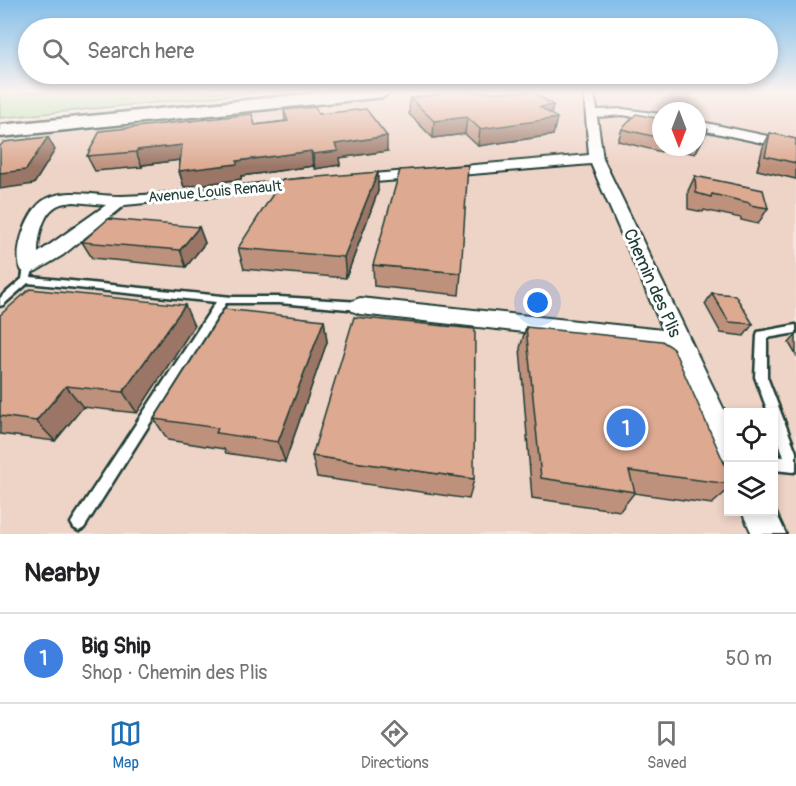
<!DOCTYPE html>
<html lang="en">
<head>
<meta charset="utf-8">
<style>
  body { margin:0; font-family:Pangolin,sans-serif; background:#f6f6f6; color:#202124 }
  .controls { position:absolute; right:18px; bottom:18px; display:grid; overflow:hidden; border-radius:0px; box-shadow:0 3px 9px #0003 }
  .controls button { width:54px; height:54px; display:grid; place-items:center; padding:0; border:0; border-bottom:2px solid #e0e0e0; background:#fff; color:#202124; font:30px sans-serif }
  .compass { position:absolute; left:652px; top:102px; width:54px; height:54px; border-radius:50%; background:#fff; box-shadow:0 3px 9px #0003; rotate:180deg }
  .you { position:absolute; left:538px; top:303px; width:21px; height:21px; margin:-15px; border:4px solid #fff; border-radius:50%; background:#1a73e8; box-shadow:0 0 0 9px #1a73e833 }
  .badge { display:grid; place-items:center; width:39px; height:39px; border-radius:50%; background:#1f6fb2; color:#fff; font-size:20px; font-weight:700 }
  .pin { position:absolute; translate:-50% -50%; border:3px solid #fff; box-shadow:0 2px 6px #0006 }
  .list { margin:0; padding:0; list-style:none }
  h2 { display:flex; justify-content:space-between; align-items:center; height:78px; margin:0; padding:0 24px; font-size:26px }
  h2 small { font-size:20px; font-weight:400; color:#757577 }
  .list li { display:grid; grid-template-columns:39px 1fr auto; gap:18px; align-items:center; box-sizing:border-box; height:90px; padding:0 24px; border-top:2px solid #e0e0e0 }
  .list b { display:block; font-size:22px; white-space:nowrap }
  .list p { margin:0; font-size:20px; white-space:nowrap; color:#757577 }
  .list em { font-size:20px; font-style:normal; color:#757577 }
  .icon { flex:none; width:33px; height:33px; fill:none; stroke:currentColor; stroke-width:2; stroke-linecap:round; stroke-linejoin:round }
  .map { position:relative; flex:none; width:796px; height:534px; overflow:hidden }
  .search { position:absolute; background:#fff; box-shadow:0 3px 9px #0003; left:18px; right:18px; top:18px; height:66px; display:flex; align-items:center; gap:15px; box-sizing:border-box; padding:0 21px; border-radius:33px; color:#757577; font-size:22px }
  .sheet { height:168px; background:#fff }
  nav { display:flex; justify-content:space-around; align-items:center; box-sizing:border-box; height:84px; border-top:2px solid #e0e0e0; background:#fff; font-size:16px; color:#757577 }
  nav a { display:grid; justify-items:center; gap:3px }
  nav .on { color:#1f6fb2 }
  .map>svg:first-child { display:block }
</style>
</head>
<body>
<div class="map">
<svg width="796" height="534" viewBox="0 0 796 534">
  <rect width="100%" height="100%" fill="#f5e5de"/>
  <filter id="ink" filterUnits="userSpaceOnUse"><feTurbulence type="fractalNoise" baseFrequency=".0167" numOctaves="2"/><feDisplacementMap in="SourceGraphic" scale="12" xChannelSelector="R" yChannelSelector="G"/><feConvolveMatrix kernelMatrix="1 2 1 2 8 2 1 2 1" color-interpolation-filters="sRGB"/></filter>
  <g filter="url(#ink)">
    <path fill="#eed3c7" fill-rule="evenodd" d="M444,92H796V534H0V141ZM661,111H697V147H661ZM728,412H774V512H728Z"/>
    <path fill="#afe6a9" stroke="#67926e" stroke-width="1.5" d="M0,92H262L0,118Z"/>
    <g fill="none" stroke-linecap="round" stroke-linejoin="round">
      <g stroke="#1f3d34" stroke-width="5">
        <path id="service" d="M29,264L34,267L31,277L232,297H279L360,302L364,304L365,306L364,308L360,310L279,303H226L84,528L79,531L74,528L71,523L74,518L216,302L28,283L3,305L0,306V298L22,279L24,267Z
          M796,325V333L767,338V377L796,452V471L794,472L774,470V456L784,457L774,428V412H768L755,377L757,335L758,332Z"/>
      </g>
      <g stroke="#1f3d34" stroke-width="4">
        <path id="minor" d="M584,92H594L597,110L623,109L661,114V122L623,115L597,117L603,159L728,418V462L718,458L671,348L360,314L352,311L349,306L352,301L360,298L663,330L591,164L351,184L344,180L351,176L589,155Z
          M697,121L796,142V150L697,129Z
          M304,179L312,184L309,187L125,205L63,255L36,271L29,273L22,271C11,255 28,207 46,199C70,187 97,197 122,196C183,194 244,185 304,179ZM74,202L106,205L38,253C38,239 42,215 55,207C60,203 68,203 74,202Z
          M774,508L786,534H752L742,512H774Z"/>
      </g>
      <g stroke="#1f3d34" stroke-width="5">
        <path id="trunk" d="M326,92H391L383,97L0,137V125Z"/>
      </g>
      <use href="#service" fill="#fff" fill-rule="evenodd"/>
      <use href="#minor" fill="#fff" fill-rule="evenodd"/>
      <use href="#trunk" fill="#fff" fill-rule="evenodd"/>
    </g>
    <path fill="#be917d" stroke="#1f3d34" stroke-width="1.5" d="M436,92H533L553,105L551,115L553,135L478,146L465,134L433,138L409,114L410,98L435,95Z
      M284,110L319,114L387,151L339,158L340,165L315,169L313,166L241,176V179L184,187L179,171L180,160L143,165L142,167L95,171L87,156L255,125L285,121Z
      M661,119V147H665L661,152L618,141L622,129Z
      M697,127L708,129L695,154L665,147H697Z
      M770,133L796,139V179L757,170L763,147Z
      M695,176L768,208L758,224L741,220V218L704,210L703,212L688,209V191Z
      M378,191L346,278L244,269L238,248Z
      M199,227L205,243L186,267L92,258L82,242Z
      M373,265L461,273L459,295L374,286Z
      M712,293L753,324L744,336L721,333L705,304Z
      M0,315L194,326L137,413L83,407L55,441L0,434Z
      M324,320L327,342L285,462L226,453L224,449L168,440L154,419Z
      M526,327L729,474V489L712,504L634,493L620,511L532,498L520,348Z
      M796,335V355L789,343Z
      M312,456L474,479L469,499L317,477Z"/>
    <path fill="#9b7666" stroke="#1f3d34" stroke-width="1.5" d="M553,105L550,119L557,118L553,135L478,146L480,129L540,107Z
      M467,117L465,134L433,138L434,121Z
      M708,129L702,141L695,154L700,142Z
      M387,136V151L339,158L340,165L315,169L313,154L335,144Z
      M48,137L55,150L34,184L0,189V173Z
      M182,145L187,159L143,165L142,167L136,152L137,150Z
      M311,151L313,166L241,176V179L184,187L179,171L237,161Z
      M378,172V191L346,278L344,257Z
      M199,227L205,243L186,267L180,250Z
      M185,305L194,326L137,413L123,392Z
      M324,320L327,342L285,462L278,442Z
      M66,386L83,407L55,441L36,421Z"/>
    <path fill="#dda991" stroke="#1f3d34" stroke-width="1.5" d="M437,92H533L553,105L540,107L557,118L480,129L467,117L434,121L410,98L440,95Z
      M315,107L319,114L366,109L387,136L335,144L338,151L313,154L311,151L237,161V164L179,171L182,145L137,150L136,152L87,156L100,131L252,114L255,125L288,121L284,110Z
      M636,114L661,119V138L622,129Z
      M697,127L708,129L700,142L697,141Z
      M770,133L796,139V163L765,156Z
      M48,137L26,170L0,173V146L4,142Z
      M468,165L461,273L373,265L400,170Z
      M378,172L344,257L238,248L282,180Z
      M695,176L763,190L768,208L750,205V203L712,194L711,197L696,193Z
      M108,219L199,227L180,250L82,242Z
      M30,289L185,305L123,392L66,386L36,421L0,416V315Z
      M712,293L735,295L753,324L729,322Z
      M224,309L324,320L278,442L216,433L218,428L154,419Z
      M354,317L475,329L474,479L312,456Z
      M526,327L662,341L673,348L729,474V484L629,471L635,492L541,478Z"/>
  </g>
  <linearGradient id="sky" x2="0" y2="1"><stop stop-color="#82bee9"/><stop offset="0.55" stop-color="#faf3f0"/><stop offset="1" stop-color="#faf3f0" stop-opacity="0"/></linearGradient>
  <rect width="796" height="167" fill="url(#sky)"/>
  <g text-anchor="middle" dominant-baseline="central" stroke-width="6" stroke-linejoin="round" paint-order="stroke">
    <g font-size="15" fill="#1f3d34" stroke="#fff">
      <text transform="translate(215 192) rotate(-5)">Avenue Louis Renault</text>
    </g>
    <g font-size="18" fill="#1f3d34" stroke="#fff">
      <text transform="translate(652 283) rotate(66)">Chemin des Plis</text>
    </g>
  </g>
</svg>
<div class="controls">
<button><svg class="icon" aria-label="locate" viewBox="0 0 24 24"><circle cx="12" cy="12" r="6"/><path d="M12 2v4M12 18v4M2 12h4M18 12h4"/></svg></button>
<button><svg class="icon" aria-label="layers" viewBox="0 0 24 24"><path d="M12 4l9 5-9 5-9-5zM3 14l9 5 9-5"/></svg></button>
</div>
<svg class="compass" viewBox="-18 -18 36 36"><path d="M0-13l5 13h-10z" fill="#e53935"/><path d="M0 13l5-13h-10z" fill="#757577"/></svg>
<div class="you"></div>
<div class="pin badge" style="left:626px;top:428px;background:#3f7fe0">1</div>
<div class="search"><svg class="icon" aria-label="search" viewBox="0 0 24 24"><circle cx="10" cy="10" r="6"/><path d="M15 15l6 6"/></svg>Search here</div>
</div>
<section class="sheet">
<h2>Nearby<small></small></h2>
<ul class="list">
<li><span class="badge" style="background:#3f7fe0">1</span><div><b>Big Ship</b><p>Shop · Chemin des Plis</p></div><em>50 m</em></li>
</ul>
</section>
<nav>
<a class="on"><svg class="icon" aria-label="map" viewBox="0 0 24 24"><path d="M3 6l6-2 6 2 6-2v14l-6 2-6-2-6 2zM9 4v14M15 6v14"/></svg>Map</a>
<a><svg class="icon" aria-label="directions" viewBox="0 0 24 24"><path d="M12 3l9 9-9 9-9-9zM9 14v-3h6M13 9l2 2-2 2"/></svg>Directions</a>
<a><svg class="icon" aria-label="saved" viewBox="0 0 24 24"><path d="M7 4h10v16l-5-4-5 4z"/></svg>Saved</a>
</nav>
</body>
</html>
